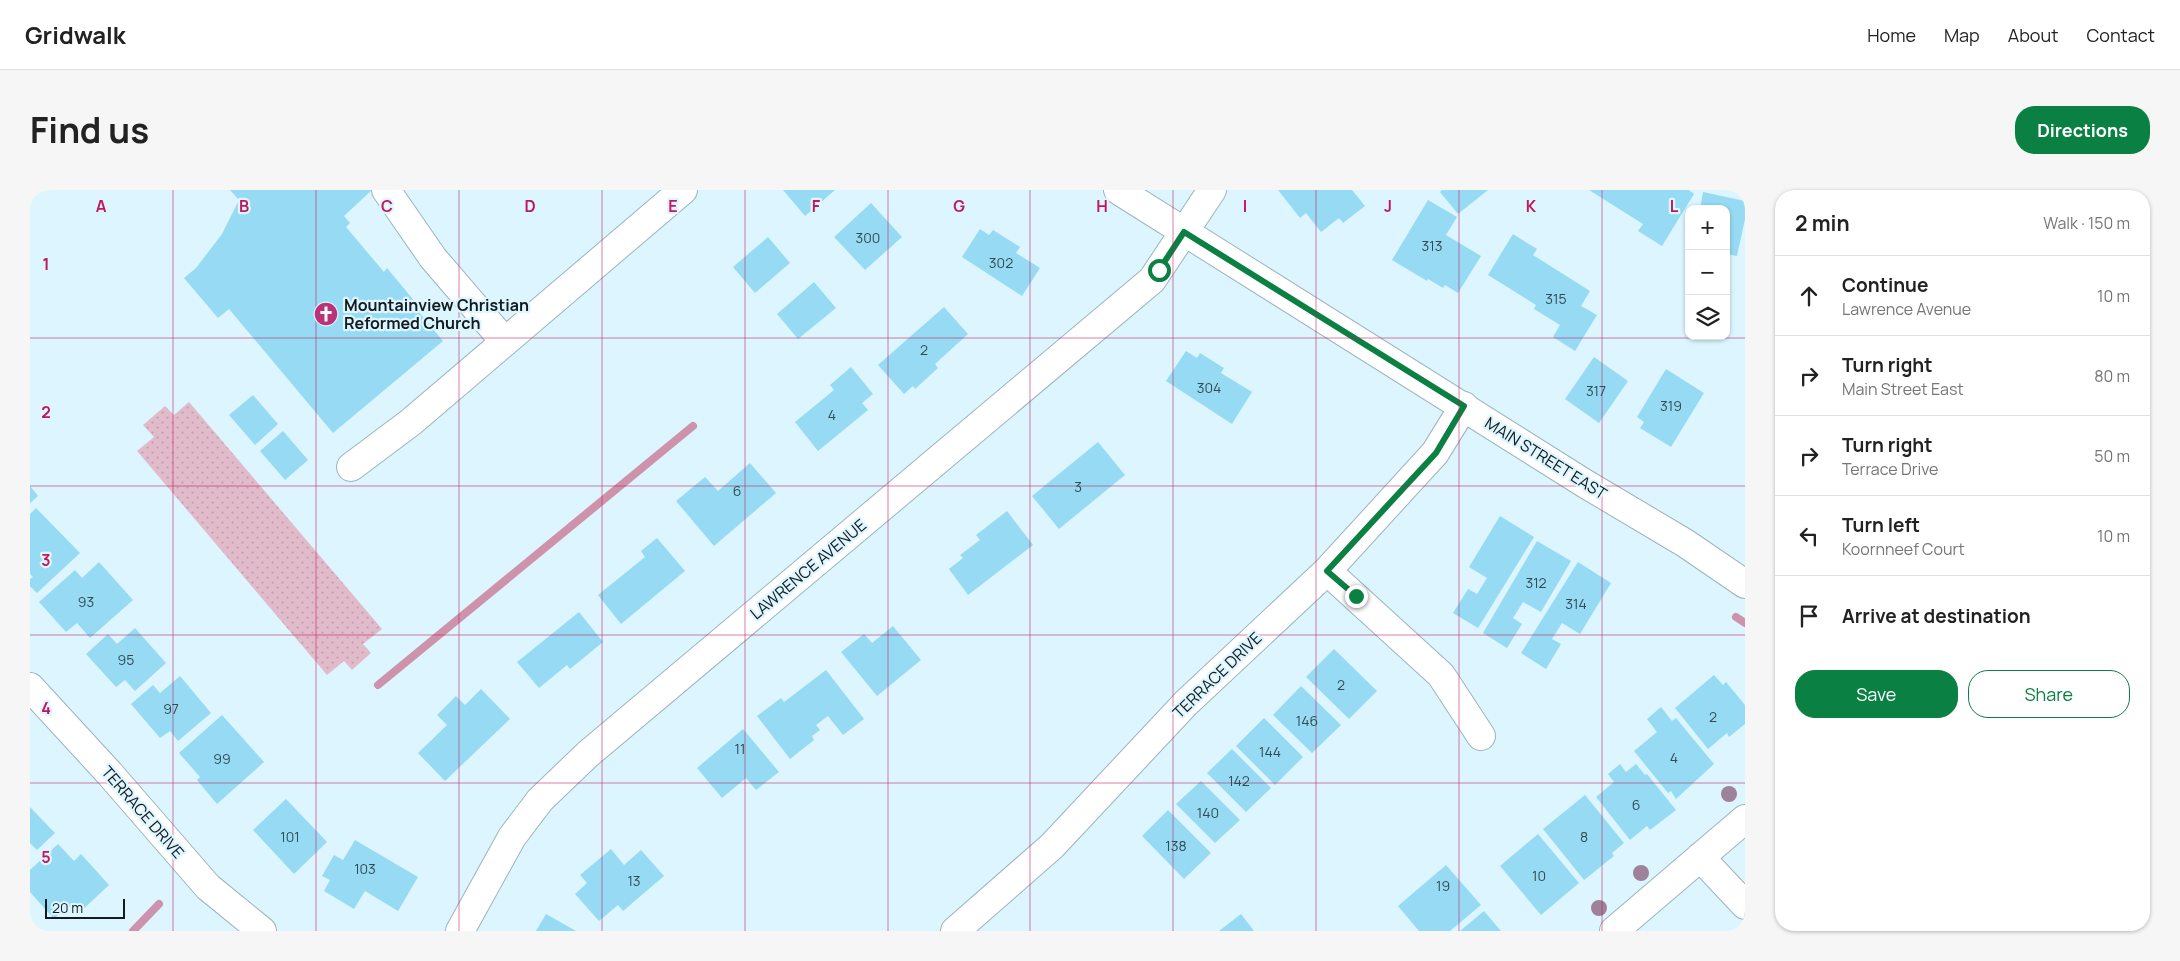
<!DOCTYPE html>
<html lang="en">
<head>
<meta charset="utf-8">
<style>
  body { margin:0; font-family:Manrope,sans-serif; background:#f6f6f6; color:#222 }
  .controls { position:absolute; right:15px; top:15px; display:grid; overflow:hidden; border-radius:10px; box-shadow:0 1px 4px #0004 }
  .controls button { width:45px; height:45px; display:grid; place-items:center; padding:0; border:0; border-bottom:1px solid #e0e0e0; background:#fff; color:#222; font:25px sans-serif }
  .scale { position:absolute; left:15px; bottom:12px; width:80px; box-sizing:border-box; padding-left:5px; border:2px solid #121b1e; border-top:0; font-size:14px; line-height:18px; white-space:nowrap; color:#121b1e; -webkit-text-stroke:4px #dcf5fe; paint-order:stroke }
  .stop { position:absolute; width:15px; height:15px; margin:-11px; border:4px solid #0b8043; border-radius:50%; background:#fff }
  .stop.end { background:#0b8043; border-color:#fff; box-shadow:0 1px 5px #0008 }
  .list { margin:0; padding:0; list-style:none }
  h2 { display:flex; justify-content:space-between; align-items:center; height:65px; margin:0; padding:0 20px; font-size:21px }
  h2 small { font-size:16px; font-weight:400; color:#767676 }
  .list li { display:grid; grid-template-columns:32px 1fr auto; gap:15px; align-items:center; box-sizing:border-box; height:80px; padding:0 20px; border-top:1px solid #e0e0e0 }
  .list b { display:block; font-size:19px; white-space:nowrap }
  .list p { margin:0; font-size:16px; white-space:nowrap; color:#767676 }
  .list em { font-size:16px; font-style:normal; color:#767676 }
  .actions { display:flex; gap:10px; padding:15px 20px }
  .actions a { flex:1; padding:11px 0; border:1px solid #0b8043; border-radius:20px; text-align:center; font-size:18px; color:#0b8043 }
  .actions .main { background:#0b8043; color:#fff }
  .icon { flex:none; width:28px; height:28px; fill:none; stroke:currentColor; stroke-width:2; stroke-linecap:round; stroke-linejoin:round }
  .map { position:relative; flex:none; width:1715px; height:741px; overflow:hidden; border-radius:20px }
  header { display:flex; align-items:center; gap:30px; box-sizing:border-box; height:70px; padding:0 25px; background:#fff; border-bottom:1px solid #e0e0e0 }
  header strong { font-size:24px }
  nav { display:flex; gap:28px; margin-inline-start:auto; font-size:18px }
  .intro { display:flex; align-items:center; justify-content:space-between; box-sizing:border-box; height:120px; padding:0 30px }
  h1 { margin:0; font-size:35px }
  .button { padding:12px 22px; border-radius:20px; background:#0b8043; color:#fff; font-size:18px; font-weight:700 }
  main { display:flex; gap:30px; padding:0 30px }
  aside { flex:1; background:#fff; border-radius:20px; box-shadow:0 1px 4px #0004 }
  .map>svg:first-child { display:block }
</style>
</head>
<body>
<header>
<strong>Gridwalk</strong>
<nav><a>Home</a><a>Map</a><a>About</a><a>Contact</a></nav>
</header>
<div class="intro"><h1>Find us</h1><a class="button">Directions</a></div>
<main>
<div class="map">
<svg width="1715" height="741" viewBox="0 0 1715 741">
  <defs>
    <pattern id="park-dots" width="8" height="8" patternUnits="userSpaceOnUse" patternTransform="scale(1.25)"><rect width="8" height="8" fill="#e2bbca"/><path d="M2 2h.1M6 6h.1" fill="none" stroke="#c1a0ad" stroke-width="1.8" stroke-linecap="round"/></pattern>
  </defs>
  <rect width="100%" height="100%" fill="#dcf5fe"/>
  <path fill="url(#park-dots)" d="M159,212L352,439L333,454L341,463L322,480L314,471L297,485L107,261L124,247L113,235L135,216L144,225Z"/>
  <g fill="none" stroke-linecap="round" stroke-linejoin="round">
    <path stroke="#ce93ab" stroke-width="8" d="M1706,427L1715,433
      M348,495L663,236
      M103,741L129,714"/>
  </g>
  <path fill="#96dbf3" d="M200,0H342L314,26L320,33L316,37L354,82L357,78L386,113L383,115L413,151L303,243L199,119L188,128L154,88L166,78L192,44L209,10Z
    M753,0H805L775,26Z
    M1248,0H1322L1335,16L1313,33L1309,28L1291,42L1276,23L1270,28Z
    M1412,0H1458L1428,24L1410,2Z
    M1559,0H1659L1664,4L1632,56L1608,41L1613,34Z
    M1673,2L1715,11V29L1707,66L1696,64V19H1670Z
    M1398,10L1427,27L1416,45L1451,66L1428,103L1415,95L1413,98L1398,89L1397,91L1362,70Z
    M841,13L872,47L835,80L804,47Z
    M950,39L959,45L963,40L990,57L986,63L1010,78L992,106L932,67Z
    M1483,44L1507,59L1503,65L1560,101L1551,116L1567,125L1545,161L1523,147L1530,135L1504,119L1506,115L1458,85Z
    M738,47L760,73L725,103L703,77Z
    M784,92L806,118L768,149L747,124Z
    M914,117L938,144L905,174L908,178L885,199L883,196L874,204L848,175Z
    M1156,161L1167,168L1170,163L1194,178L1191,183L1222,202L1202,234L1136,191Z
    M1564,167L1598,191L1569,233L1535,209Z
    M821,177L843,204L832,213L838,220L788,261L765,232L804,200L800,195Z
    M1636,179L1674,203L1641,257L1610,238L1614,232L1607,227Z
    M223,205L248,234L225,255L199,225Z
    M253,241L278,270L255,290L230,261Z
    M1068,252L1095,285L1029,339L1002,306Z
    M720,273L746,303L684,356L646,311L675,287L688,301Z
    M0,296L8,306L0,313Z
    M6,318L50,363L7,403L0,396V389L3,387L0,384V324Z
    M977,321L1003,355L938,405L919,379L933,368L930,365L950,350L946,345Z
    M1470,326L1504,347L1448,438L1423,423L1438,399L1447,404L1457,388L1439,377Z
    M627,348L655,381L591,434L568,405L615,367L611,361Z
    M1507,351L1541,371L1511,422L1493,412L1483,428L1492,434L1477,458L1453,443Z
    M69,372L103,410L60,448L47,433L36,442L9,412L45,380L52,388Z
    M1548,372L1581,393L1550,444L1532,433L1522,449L1531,454L1516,479L1491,463Z
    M549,422L573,452L540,479L537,475L509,498L487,472Z
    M863,436L891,470L847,506L811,462L834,444L842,453Z
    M105,438L136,473L105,501L95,490L86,497L56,464L78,444L87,454Z
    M1304,459L1347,501L1319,529L1276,487Z
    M796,480L834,529L813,545L798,526L786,535L790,540L782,546L784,550L760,569L727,526L751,508L754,512Z
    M1684,485L1693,495L1696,492L1715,515V534L1699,547L1697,543L1678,559L1645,518Z
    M150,486L181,523L148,551L140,541L130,548L101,514L123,495L130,503Z
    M1271,496L1311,535L1282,563L1243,525Z
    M451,499L480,529L415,591L388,563L417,535L407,525L426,506L435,515Z
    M1631,517L1642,531L1646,528L1684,574L1646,609L1641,601L1638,603L1604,561L1627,542L1617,529Z
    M192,525L234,572L187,614L167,590L170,587L149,563Z
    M1234,528L1273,567L1245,595L1206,556Z
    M713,539L749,582L726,600L716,588L692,608L667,578Z
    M1202,559L1241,598L1216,622L1177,583Z
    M1590,574L1596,582L1606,574L1615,585L1617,584L1646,620L1620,640L1617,636L1600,650L1566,607L1584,592L1578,584Z
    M1171,591L1210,630L1185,653L1146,614Z
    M1555,605L1594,653L1582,663L1584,666L1554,690L1513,639Z
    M256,609L297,652L264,684L223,640Z
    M0,617L25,643L7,660L0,653Z
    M1138,620L1181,663L1154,689L1112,646Z
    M1508,644L1549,693L1511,725L1470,676Z
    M325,650L388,687L368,721L335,701L324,719L294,701L300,690L292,686L304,665L313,670Z
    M28,654L44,671L51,664L79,695L47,725L38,715L24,729L0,702V680Z
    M581,659L594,675L611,660L634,686L593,721L588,715L569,731L545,704L557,693L550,685Z
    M1416,675L1451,715L1420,741H1389L1368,716Z
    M1454,721L1471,741H1430Z
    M516,724L546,741H506Z
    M1211,724L1224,741H1189Z"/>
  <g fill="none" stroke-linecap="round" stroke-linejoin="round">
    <g stroke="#9cb4bc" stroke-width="30">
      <path id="minor" d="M356,0L403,68L475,152
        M321,277L381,232L653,0
        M1297,381L1411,485L1451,546
        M0,497L80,584L178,697L232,741
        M1670,667L1715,715
        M430,741L482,647L510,610L558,564L1122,90L1182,0
        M925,741L1022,656L1156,513L1297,381L1405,263L1434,216
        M1584,741L1715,629"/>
    </g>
    <g stroke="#9cb4bc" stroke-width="30">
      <path id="major" d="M1088,0L1554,293L1655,353L1715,394"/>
    </g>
    <use href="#minor" stroke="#fff" stroke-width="28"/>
    <use href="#major" stroke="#fff" stroke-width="28"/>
  </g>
  <g fill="#9d8299">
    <circle cx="1699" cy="604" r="8"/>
    <circle cx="1611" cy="683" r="8"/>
    <circle cx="1569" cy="718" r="8"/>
  </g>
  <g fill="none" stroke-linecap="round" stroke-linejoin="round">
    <path stroke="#0b8043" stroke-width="6" d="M1129,80L1154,42L1434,216L1406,263L1297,381L1326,406"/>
  </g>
  <path fill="none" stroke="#c2185b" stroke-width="1" stroke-opacity="0.55" d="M143,0V741M286,0V741M429,0V741M572,0V741M715,0V741M858,0V741M1000,0V741M1143,0V741M1286,0V741M1429,0V741M1572,0V741M0,148H1715M0,296H1715M0,445H1715M0,593H1715"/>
  <defs>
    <g id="church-disc" transform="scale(1.25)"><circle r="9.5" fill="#b83377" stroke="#dcf5fe"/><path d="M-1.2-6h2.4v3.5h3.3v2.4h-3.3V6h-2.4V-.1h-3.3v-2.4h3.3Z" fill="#fff"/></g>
  </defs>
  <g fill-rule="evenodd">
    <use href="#church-disc" x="296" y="124"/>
  </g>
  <g text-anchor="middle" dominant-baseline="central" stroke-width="4.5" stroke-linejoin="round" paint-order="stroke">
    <g font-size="14" fill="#334b53">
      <text x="838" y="47">300</text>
      <text x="1402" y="55">313</text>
      <text x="971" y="72">302</text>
      <text x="1526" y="108">315</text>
      <text x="894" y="159">2</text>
      <text x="1179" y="197">304</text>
      <text x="1566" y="200">317</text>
      <text x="1641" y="215">319</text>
      <text x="802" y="224">4</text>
      <text x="1048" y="296">3</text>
      <text x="707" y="300">6</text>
      <text x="1506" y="392">312</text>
      <text x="56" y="411">93</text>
      <text x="1546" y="413">314</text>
      <text x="96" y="469">95</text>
      <text x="1311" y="494">2</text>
      <text x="141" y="518">97</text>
      <text x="1683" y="526">2</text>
      <text x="1277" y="530">146</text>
      <text x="710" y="558">11</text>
      <text x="1240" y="561">144</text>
      <text x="1644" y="567">4</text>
      <text x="192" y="568">99</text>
      <text x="1209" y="590">142</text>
      <text x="1606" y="614">6</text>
      <text x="1178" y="622">140</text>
      <text x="260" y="646">101</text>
      <text x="1554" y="646">8</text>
      <text x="1146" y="655">138</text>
      <text x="335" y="678">103</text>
      <text x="1509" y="685">10</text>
      <text x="604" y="690">13</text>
      <text x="1413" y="695">19</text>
    </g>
    <g font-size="16" font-weight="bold" fill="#121b1e" stroke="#dcf5fe" text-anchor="start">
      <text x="314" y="115">Mountainview Christian<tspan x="314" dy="18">Reformed Church</tspan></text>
    </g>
    <g font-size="16" fill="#121b1e" stroke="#dcf5fe">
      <text transform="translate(1516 268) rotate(32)">MAIN STREET EAST</text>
      <text transform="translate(778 379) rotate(-40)">LAWRENCE AVENUE</text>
      <text transform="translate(1187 485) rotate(-44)">TERRACE DRIVE</text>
      <text transform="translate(113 622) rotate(49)">TERRACE DRIVE</text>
    </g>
  </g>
  <g font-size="16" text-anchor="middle" font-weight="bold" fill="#c2185b" stroke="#dcf5fe" stroke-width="4.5" stroke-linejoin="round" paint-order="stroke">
    <text x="71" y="22">A</text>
    <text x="214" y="22">B</text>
    <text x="357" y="22">C</text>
    <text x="500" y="22">D</text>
    <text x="643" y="22">E</text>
    <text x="786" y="22">F</text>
    <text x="929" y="22">G</text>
    <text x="1072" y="22">H</text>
    <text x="1215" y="22">I</text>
    <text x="1358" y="22">J</text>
    <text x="1501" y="22">K</text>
    <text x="1644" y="22">L</text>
    <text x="16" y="80">1</text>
    <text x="16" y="228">2</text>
    <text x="16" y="376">3</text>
    <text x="16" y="524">4</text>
    <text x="16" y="673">5</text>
  </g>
</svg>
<div class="controls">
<button>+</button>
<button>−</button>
<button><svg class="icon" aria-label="layers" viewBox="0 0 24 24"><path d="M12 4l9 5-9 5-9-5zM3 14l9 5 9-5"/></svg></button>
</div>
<div class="scale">20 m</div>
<div class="stop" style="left:1129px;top:80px"></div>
<div class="stop end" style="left:1326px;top:406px"></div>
</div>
<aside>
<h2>2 min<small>Walk · 150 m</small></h2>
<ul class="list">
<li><svg class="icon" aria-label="ahead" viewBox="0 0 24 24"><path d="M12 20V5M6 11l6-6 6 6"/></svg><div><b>Continue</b><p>Lawrence Avenue</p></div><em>10 m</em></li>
<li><svg class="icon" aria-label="right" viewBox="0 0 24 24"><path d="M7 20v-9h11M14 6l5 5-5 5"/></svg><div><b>Turn right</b><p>Main Street East</p></div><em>80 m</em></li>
<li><svg class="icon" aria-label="right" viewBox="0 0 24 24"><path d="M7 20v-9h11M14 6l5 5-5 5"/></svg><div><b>Turn right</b><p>Terrace Drive</p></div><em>50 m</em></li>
<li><svg class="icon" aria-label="left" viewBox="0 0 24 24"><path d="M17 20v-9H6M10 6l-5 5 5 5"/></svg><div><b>Turn left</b><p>Koornneef Court</p></div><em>10 m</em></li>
<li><svg class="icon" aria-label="arrive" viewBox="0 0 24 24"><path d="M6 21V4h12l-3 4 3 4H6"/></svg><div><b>Arrive at destination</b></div></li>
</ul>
<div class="actions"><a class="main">Save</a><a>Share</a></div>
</aside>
</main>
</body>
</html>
